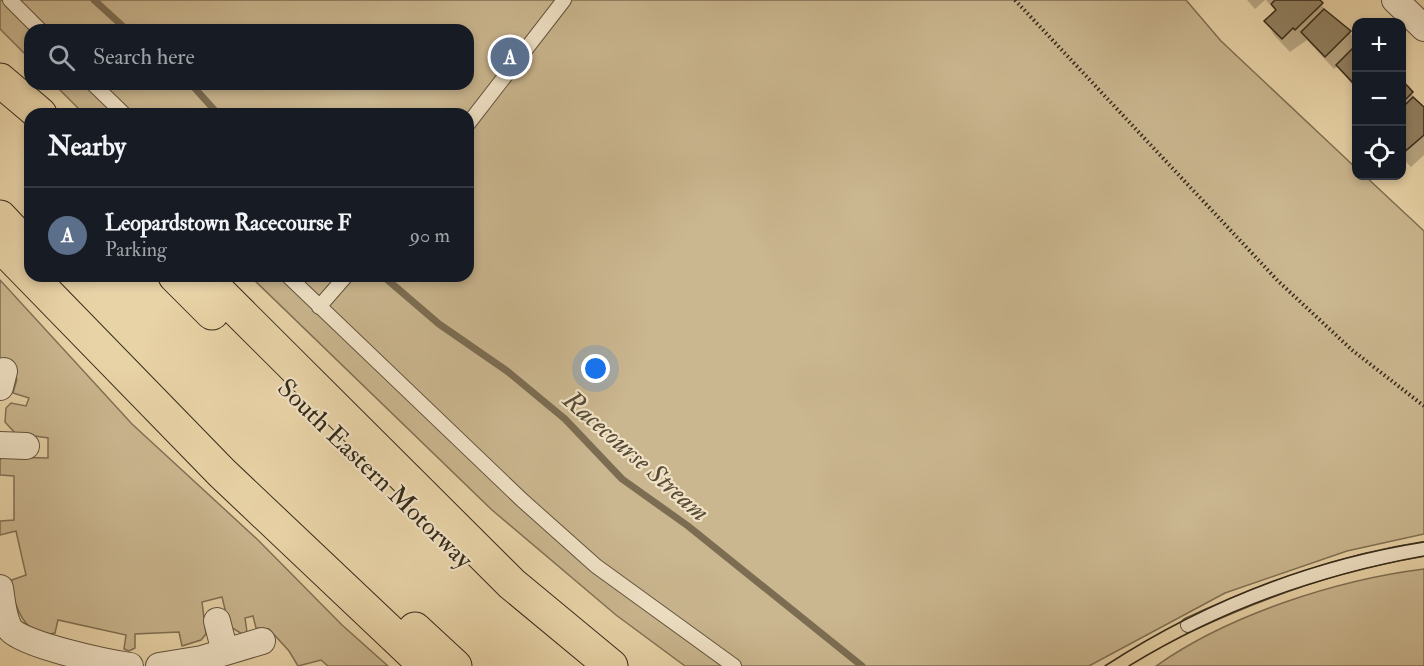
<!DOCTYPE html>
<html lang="en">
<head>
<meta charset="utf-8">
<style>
  body { margin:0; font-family:"IM FELL Double Pica",serif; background:#20242c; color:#f1f3f6 }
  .controls { position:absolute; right:18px; top:18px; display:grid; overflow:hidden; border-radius:12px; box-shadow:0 3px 9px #0003 }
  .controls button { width:54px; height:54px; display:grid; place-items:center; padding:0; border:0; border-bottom:2px solid #363941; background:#171b24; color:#f1f3f6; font:30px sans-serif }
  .you { position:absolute; left:596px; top:369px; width:21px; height:21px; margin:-15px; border:4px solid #fff; border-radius:50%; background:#1a73e8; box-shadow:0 0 0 9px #1a73e833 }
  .badge { display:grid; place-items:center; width:39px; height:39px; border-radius:50%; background:#1a73e8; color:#fff; font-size:20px; font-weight:700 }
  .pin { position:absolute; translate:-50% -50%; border:3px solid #fff; box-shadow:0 2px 6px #0006 }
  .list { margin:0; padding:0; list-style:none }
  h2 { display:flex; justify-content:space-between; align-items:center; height:78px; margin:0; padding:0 24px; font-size:26px }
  h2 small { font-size:20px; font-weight:400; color:#9ea1a6 }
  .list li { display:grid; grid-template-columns:39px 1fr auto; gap:18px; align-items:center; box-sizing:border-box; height:96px; padding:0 24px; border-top:2px solid #363941 }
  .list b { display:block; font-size:22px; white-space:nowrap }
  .list p { margin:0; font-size:20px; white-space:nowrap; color:#9ea1a6 }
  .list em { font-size:20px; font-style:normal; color:#9ea1a6 }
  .icon { flex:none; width:33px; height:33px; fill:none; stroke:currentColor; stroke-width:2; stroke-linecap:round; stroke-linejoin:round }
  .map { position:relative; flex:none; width:1424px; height:666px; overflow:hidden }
  .search { position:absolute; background:#171b24; box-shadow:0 3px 9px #0003; left:24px; top:24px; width:450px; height:66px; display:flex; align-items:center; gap:15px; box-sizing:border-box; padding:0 21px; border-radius:18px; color:#9ea1a6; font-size:22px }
  .panel { position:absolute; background:#171b24; box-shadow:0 3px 9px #0003; left:24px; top:108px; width:450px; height:174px; border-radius:18px }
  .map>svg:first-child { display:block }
</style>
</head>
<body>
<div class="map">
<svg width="1424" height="666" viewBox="0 0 1424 666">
  <rect width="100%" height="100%" fill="#e8d3a7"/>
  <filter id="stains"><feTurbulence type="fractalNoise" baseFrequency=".00333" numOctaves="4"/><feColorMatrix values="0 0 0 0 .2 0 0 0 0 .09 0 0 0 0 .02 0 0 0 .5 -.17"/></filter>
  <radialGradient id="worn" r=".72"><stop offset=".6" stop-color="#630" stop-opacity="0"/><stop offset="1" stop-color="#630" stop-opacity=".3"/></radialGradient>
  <path fill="#cab68f" stroke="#807054" stroke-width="1.5" d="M0,0H1186L1221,41L1356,168V176H1365L1424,231V534L1347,551L1225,593L1089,666H685L616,615L492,510L250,276H468V114H84L54,84H468V30H30V59L0,29Z
    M0,280L132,424L258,540L342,625L388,666H328L321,660L298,666L289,651L269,629L256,628L253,616L245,618L247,632L242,634L229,626L222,597L202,602L206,634L201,640L182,646L179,632L135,634V648L129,651L124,649L126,635L58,620L55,633C24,640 14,603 9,581L26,575L16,531L0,535V521L14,520V476L0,475V460L2,457L48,458V438L15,433L5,422L6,408L11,403L26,406L29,398L13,393L17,379L0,365Z
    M1424,569V666H1156C1228,615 1336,580 1424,569Z"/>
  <path fill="#0003" d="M1247,0H1265L1255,9Z
    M1266,0H1318L1328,14L1350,32L1356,44V90L1338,66L1334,69L1307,40L1290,52L1274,35L1266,21L1277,11L1272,2L1269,4Z
    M1402,84L1424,107V155L1411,167L1402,158Z"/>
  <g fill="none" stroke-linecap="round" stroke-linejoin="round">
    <path stroke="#7c6d52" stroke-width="7" d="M94,0L127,30
      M191,84L218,114
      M383,276L439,324L507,371L565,419L622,479L688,526L862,666"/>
  </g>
  <path fill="#928263" stroke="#352a1a" stroke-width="1.5" d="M1275,0H1320L1323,3L1295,30L1293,28L1282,39L1264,21L1276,10L1271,4Z
    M1324,9L1351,31L1325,57L1301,32Z
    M1356,45V86L1336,65Z
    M1402,80L1413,92L1402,103Z
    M1413,97L1424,107V135L1402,154V108Z"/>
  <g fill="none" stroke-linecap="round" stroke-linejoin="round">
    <g stroke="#62543d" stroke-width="16">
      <path id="service" d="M10,0L40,30
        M93,84L124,114
        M468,124L564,0
        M288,276L522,500L596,566L734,666
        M319,307L346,276
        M1188,625C1264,590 1340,562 1424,549"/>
    </g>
    <g stroke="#62543d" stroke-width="28">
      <path id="minor" d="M1395,0L1424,28
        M0,387L4,371
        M0,445L26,446
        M0,588C2,601 3,618 10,629C22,645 108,663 130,666
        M217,621L225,652
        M159,666L202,659L262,641"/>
    </g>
    <g stroke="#352a1a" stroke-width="35">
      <path id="motorway" d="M0,80L40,114
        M0,217L30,249
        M0,245L222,473L426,666
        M175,276L212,313
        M203,276L512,584L611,666
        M415,629L455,666"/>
    </g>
    <path stroke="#352a1a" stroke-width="4" stroke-dasharray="1.5 3" stroke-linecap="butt" d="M1015,0L1278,281L1352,350L1424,406"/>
    <use href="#service" stroke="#f0e2c6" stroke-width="14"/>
    <use href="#minor" stroke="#f0e2c6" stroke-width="26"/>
    <use href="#motorway" stroke="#e8d3a7" stroke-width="33"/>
    <path stroke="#352a1a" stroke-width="1.5" d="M1105,666C1202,603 1310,560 1424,542
      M1129,666C1220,610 1319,575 1424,556"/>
  </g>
  <g text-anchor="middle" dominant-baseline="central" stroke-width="4.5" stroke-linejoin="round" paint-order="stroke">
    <g font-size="26" fill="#352a1a" stroke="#f0e2c6">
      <text transform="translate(375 474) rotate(44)">South Eastern Motorway</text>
    </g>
    <g font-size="27" font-style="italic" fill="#584c36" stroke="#f0e2c6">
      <text transform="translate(636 456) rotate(41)">Racecourse Stream</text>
    </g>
  </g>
  <rect width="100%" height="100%" filter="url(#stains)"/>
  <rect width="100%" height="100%" fill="url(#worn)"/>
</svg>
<div class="controls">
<button>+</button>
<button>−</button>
<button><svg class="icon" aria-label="locate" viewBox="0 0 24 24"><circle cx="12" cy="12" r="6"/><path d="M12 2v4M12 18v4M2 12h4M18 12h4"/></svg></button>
</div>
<div class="you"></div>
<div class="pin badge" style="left:510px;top:57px;background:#5c6f8a">A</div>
<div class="search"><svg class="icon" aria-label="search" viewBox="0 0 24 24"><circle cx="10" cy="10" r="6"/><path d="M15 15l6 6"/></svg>Search here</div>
<section class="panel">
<h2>Nearby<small></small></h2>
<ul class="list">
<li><span class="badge" style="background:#5c6f8a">A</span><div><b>Leopardstown Racecourse F</b><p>Parking</p></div><em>90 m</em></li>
</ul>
</section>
</div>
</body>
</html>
